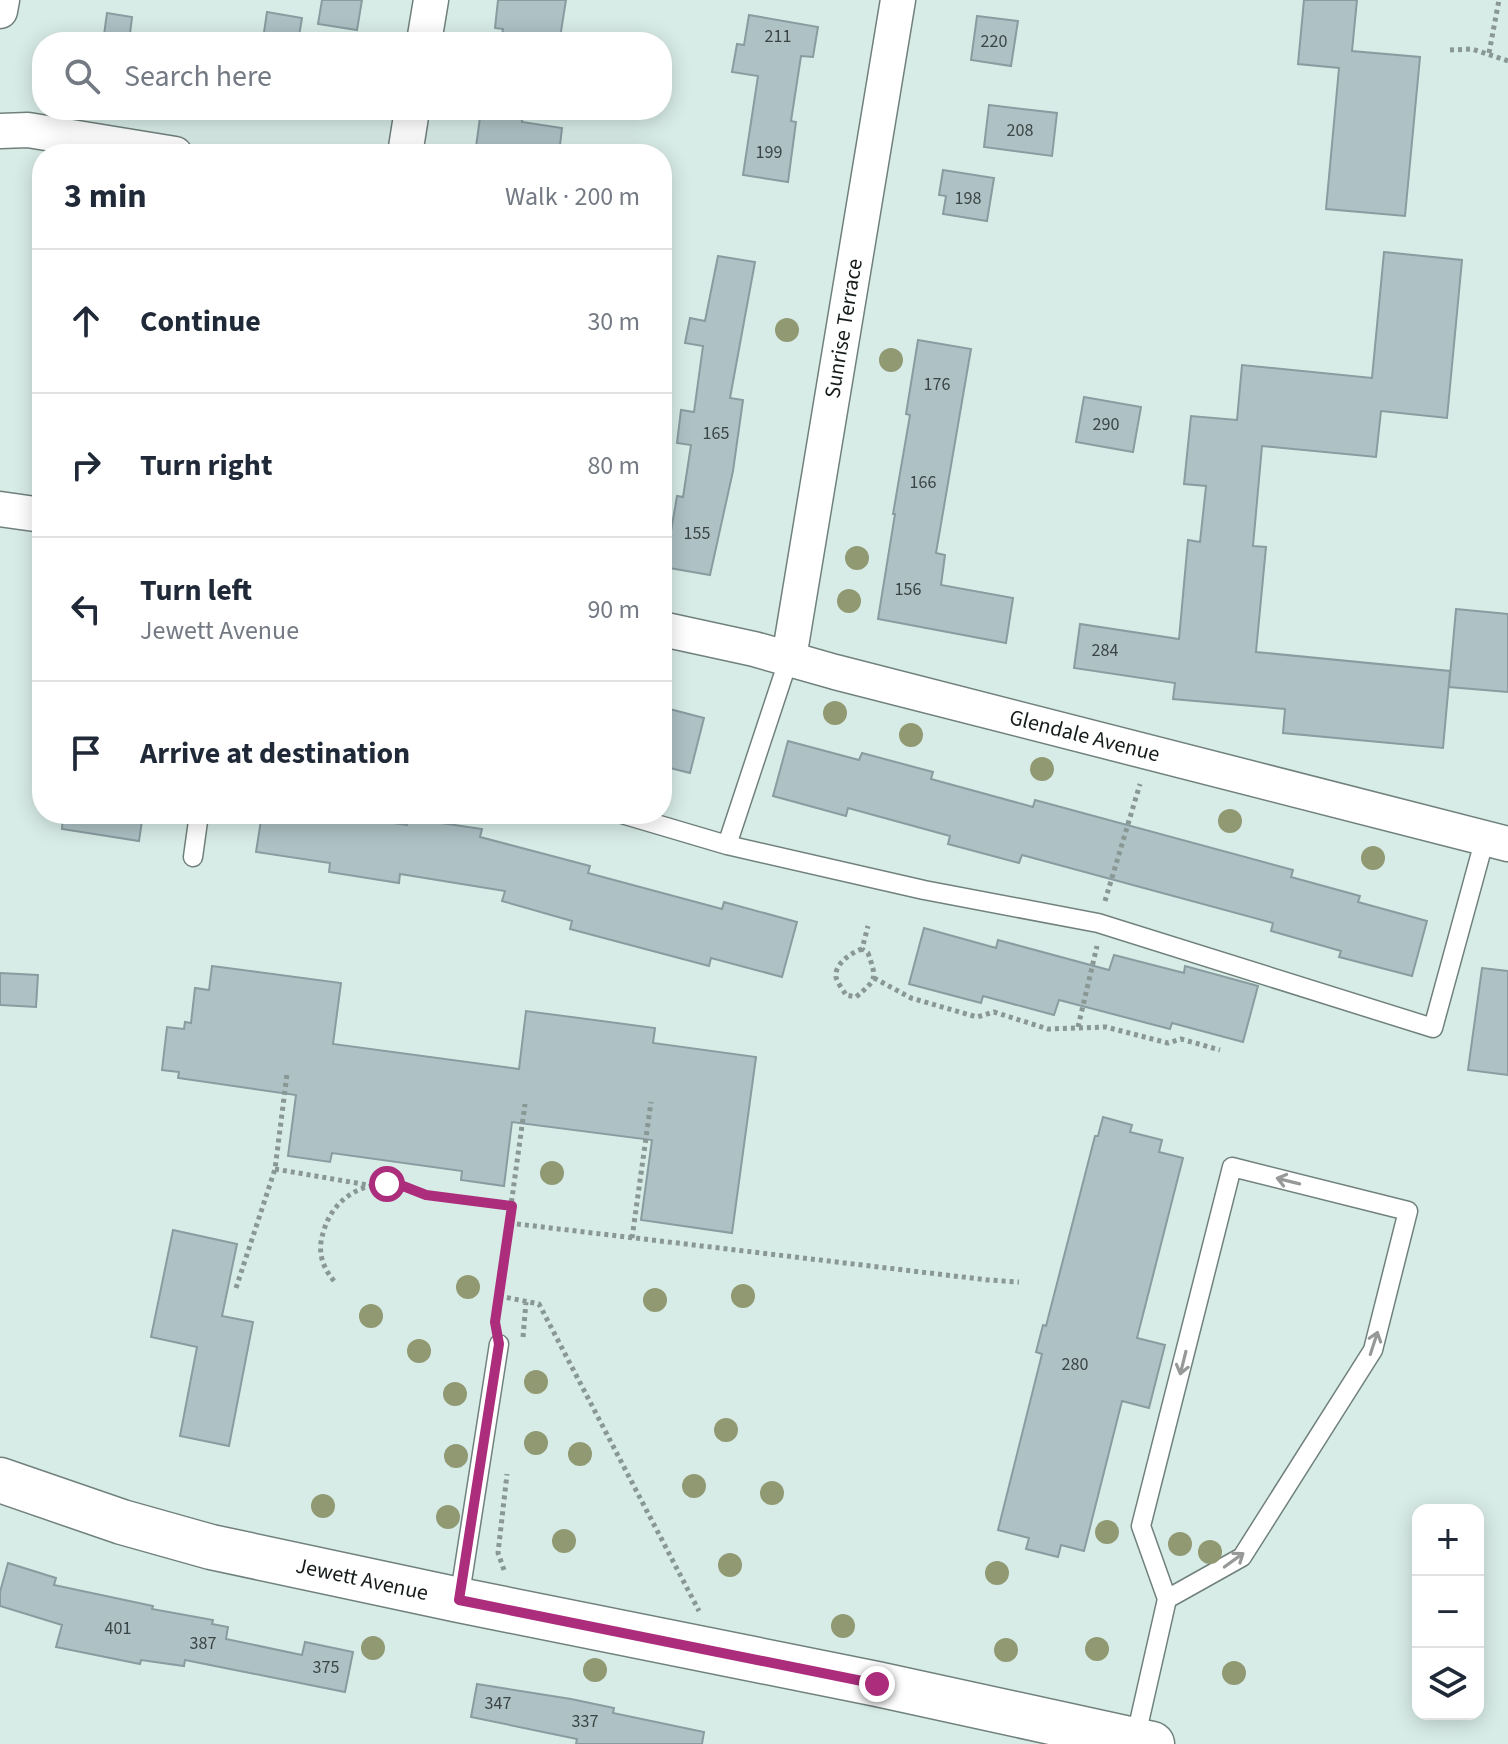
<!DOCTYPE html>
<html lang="en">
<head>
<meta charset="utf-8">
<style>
  body { margin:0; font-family:"Source Sans 3",sans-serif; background:#f6f6f7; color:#1f2937 }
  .controls { position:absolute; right:24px; bottom:24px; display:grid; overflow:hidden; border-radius:16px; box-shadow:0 4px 20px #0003 }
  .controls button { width:72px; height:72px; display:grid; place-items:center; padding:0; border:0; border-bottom:2px solid #e0e1e3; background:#fff; color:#1f2937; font:40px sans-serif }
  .stop { position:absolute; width:24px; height:24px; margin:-18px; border:6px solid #ab2d7c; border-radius:50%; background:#fff }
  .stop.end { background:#ab2d7c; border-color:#fff; box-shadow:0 2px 8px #0008 }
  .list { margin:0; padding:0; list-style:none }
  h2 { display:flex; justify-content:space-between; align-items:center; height:104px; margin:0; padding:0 32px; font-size:34px }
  h2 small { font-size:26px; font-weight:400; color:#747a83 }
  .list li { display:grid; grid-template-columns:52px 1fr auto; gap:24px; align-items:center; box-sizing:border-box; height:144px; padding:0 32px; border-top:2px solid #e0e1e3 }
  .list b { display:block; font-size:30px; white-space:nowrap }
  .list p { margin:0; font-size:26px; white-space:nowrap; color:#747a83 }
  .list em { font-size:26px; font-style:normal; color:#747a83 }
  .icon { flex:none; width:44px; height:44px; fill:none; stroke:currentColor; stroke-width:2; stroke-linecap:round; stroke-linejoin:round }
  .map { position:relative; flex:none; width:1508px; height:1744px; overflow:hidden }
  .search { position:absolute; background:#fff; box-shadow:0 4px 20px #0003; left:32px; top:32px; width:640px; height:88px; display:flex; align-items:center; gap:20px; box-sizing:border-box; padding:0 28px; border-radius:32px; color:#747a83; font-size:30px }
  .panel { position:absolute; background:#fff; box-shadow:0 4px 20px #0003; left:32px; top:144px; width:640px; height:680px; border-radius:32px }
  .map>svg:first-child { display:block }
</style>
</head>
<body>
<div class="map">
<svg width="1508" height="1744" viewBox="0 0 1508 1744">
  <rect width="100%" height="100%" fill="#d8ece7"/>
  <path fill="#aec1c5" stroke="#899ca0" stroke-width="2" d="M322,0H362L357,30L318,24Z
    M498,0H566L560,38L552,37L551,42H501L503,29L495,28Z
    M1304,0H1357L1352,51L1420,57L1405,216L1326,209L1339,68L1298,64Z
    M267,12L302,18L298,42L263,39Z
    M107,13L132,17L129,42H103Z
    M749,15L818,27L813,57L801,56L791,121L796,122L788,182L743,175L758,76L732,72L737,44L744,45Z
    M977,16L1018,21L1011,66L971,60Z
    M989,105L1057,113L1052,156L984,147Z
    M481,110H523L522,122L562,128L559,154H524L476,147Z
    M943,170L994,178L987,221L943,214L946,196L939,195Z
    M1384,252L1462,260L1447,418L1381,411L1376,457L1262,446L1253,546L1266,547L1256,652L1450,671L1443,748L1283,733L1285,709L1173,699L1175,683L1074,668L1080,624L1179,639L1188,540L1200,542L1206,486L1184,484L1191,416L1237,420L1242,365L1372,378Z
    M718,256L755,262L730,398L743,400L733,471L710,575L669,568L671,556L667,555L677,496L683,497L691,445L677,443L681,410L694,412L703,346L685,343L690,318L705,321Z
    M918,340L971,349L936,553L945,555L941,585L1013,598L1006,643L878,619L895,514H893L910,415L906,414Z
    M1084,397L1141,407L1133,452L1076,442Z
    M1456,609L1508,614V692L1449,687Z
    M662,707L704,718L690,773L662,766Z
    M788,741L859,760L862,753L933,772L931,779L1033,807L1035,800L1293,870L1291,877L1360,896L1358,902L1427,921L1412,976L1339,957L1341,951L1271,931L1273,923L1022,855L1019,863L948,844L950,836L848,808L846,816L773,796Z
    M63,814H143L139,841L62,829Z
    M262,814H335L407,825V818L482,829L480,837L590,866L588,873L722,909L724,902L797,922L782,977L711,958L709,966L570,929L572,921L502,901L505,891L400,874L399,883L329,872L330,863L256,852Z
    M924,928L996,948L998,940L1109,970L1114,955L1184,973L1185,966L1258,986L1243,1042L1172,1023L1170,1029L1059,1000L1054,1015L983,996L981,1003L909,984Z
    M212,966L341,983L333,1044L519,1069L526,1011L655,1028L653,1043L756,1057L732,1233L641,1220L652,1140L512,1122L504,1186L461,1180L462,1171L332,1153L330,1162L288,1156L296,1095L178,1078L179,1072L162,1070L167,1027L184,1029L185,1022L191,1023L195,988L209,990Z
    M1482,968L1508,971V1075L1468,1070Z
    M0,973L38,975L36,1007L0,1005Z
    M1103,1117L1132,1125L1130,1132L1162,1140L1159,1152L1183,1158L1137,1338L1165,1345L1149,1408L1122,1401L1084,1551L1061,1545L1058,1557L1026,1549L1029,1538L998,1530L1042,1354L1036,1352L1043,1325L1046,1326L1095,1136H1098Z
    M173,1230L237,1244L222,1316L253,1322L229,1446L180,1436L197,1347L151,1337Z
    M8,1563L56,1578L54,1585L153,1606L152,1609L213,1620L212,1624L228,1627L226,1639L302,1655L305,1642L353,1652L345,1692L185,1660L184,1666L141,1660L140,1664L56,1647L62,1625L0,1606V1592Z
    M477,1684L571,1699L614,1708L613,1713L704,1732L702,1744H576L577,1739L471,1717Z"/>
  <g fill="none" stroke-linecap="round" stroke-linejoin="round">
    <g stroke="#70817c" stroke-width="21">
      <path id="lane" d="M622,814L727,845L789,658
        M727,845L924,890L1098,923L1433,1028L1485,838
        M193,857L199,814
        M459,1600L499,1344
        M1135,1740L1167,1599L1141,1526L1232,1167L1408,1211L1373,1350L1242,1557L1167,1599"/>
    </g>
    <g stroke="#70817c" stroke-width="37">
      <g id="street">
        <path d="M0,11L2,0"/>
        <path d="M424,42L431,0"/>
        <path d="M0,131L28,130L175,154"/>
        <path d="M405,154L412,110"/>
        <path d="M0,509L42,515"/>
        <path id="s1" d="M662,629L754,649L835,672L1508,844"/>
        <path id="s2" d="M789,658L898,0"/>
      </g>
    </g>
    <g stroke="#70817c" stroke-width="47">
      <g id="secondary">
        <path id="s3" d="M0,1480L122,1522L211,1547L459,1600L877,1684L1152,1744"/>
      </g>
    </g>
    <path stroke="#899894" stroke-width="5" stroke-dasharray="4 4" stroke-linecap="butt" d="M1450,50L1472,49L1508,61
      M1489,53L1499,0
      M1105,901L1140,784
      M862,949C852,952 834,964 836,977C837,982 843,990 846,995L856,997C877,979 877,979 868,953L862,949L868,926
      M874,978L911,998L977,1017L994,1012L1048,1029L1106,1027L1168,1043L1181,1039L1220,1050
      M1078,1027L1097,946
      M275,1169L368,1185
      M509,1223L988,1280L1019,1282
      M632,1238L651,1102
      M334,1281C321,1265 317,1250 324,1230C334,1196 368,1178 402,1186C412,1188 421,1194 432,1196C458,1200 485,1203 512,1206
      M236,1288L275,1169L287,1074
      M499,1296L539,1304L699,1611
      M495,1321L525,1104
      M523,1337L526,1302
      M504,1570L498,1553L507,1474"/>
    <use href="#lane" stroke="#fff" stroke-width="18"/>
    <use href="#street" stroke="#fff" stroke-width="34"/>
    <use href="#secondary" stroke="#fff" stroke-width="44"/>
  </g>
  <g fill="#909971">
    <circle cx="787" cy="330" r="12"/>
    <circle cx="891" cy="360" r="12"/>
    <circle cx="857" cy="558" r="12"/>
    <circle cx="849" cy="601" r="12"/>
    <circle cx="835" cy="713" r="12"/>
    <circle cx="911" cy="735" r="12"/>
    <circle cx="1042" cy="769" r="12"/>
    <circle cx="1230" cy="821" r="12"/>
    <circle cx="1373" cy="858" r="12"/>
    <circle cx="552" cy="1173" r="12"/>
    <circle cx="468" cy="1287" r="12"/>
    <circle cx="743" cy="1296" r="12"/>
    <circle cx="655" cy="1300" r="12"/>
    <circle cx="371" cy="1316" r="12"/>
    <circle cx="419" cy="1351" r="12"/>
    <circle cx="536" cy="1382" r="12"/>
    <circle cx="455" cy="1394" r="12"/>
    <circle cx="726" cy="1430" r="12"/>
    <circle cx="536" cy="1443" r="12"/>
    <circle cx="580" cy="1454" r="12"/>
    <circle cx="456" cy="1456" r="12"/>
    <circle cx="694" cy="1486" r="12"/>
    <circle cx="772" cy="1493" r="12"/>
    <circle cx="323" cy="1506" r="12"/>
    <circle cx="448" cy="1517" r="12"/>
    <circle cx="1107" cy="1532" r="12"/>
    <circle cx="564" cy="1541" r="12"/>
    <circle cx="1180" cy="1544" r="12"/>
    <circle cx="1210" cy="1552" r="12"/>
    <circle cx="730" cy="1565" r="12"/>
    <circle cx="997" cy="1573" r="12"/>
    <circle cx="843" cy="1626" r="12"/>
    <circle cx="373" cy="1648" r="12"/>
    <circle cx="1097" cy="1649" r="12"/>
    <circle cx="1006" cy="1650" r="12"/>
    <circle cx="595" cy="1670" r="12"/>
    <circle cx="1234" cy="1673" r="12"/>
  </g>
  <defs><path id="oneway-shaft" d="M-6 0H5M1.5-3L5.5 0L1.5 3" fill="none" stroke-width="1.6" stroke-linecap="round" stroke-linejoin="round" transform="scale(2)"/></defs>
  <g stroke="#969998">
    <use href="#oneway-shaft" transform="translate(1288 1181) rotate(-166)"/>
    <use href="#oneway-shaft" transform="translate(1374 1343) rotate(-72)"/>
    <use href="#oneway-shaft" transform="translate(1183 1363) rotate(104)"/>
    <use href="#oneway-shaft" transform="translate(1234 1560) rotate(-36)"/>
  </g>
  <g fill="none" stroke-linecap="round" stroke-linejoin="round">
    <path stroke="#ab2d7c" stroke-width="10" d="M387,1184L403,1186L426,1195L512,1206L495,1322L499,1344L459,1600L877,1684"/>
  </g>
  <g text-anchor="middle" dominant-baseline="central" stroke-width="6" stroke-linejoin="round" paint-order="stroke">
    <g font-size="18" fill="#3b4545">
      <text x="778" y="36">211</text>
      <text x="994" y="41">220</text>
      <text x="1020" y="130">208</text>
      <text x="769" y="152">199</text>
      <text x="968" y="198">198</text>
      <text x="937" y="384">176</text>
      <text x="1106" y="424">290</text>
      <text x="716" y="433">165</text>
      <text x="923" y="482">166</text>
      <text x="697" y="533">155</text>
      <text x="908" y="589">156</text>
      <text x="1105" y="650">284</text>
      <text x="1075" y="1364">280</text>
      <text x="118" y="1628">401</text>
      <text x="203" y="1643">387</text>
      <text x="326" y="1667">375</text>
      <text x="498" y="1703">347</text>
      <text x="585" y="1721">337</text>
    </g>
    <g font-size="22" fill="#151c1a" stroke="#e6faf4">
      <text stroke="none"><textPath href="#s2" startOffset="334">Sunrise Terrace</textPath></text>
      <text stroke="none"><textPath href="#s1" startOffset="436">Glendale Avenue</textPath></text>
      <text stroke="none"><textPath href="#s3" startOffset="376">Jewett Avenue</textPath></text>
    </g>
  </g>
</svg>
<div class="controls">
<button>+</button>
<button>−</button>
<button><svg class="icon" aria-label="layers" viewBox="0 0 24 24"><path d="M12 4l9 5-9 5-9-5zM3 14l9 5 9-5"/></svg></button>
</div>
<div class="stop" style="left:387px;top:1184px"></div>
<div class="stop end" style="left:877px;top:1684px"></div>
<div class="search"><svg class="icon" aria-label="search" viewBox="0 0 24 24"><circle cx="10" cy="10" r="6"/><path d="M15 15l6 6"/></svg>Search here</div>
<section class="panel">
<h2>3 min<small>Walk · 200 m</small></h2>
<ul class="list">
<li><svg class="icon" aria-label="ahead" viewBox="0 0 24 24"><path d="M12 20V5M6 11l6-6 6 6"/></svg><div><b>Continue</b></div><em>30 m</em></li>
<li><svg class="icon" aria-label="right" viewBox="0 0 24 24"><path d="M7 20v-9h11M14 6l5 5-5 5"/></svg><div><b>Turn right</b></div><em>80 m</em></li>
<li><svg class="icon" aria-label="left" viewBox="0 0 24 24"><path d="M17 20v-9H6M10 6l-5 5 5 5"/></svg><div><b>Turn left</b><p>Jewett Avenue</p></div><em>90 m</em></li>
<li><svg class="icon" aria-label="arrive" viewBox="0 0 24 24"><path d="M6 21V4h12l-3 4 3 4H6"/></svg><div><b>Arrive at destination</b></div></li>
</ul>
</section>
</div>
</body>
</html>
